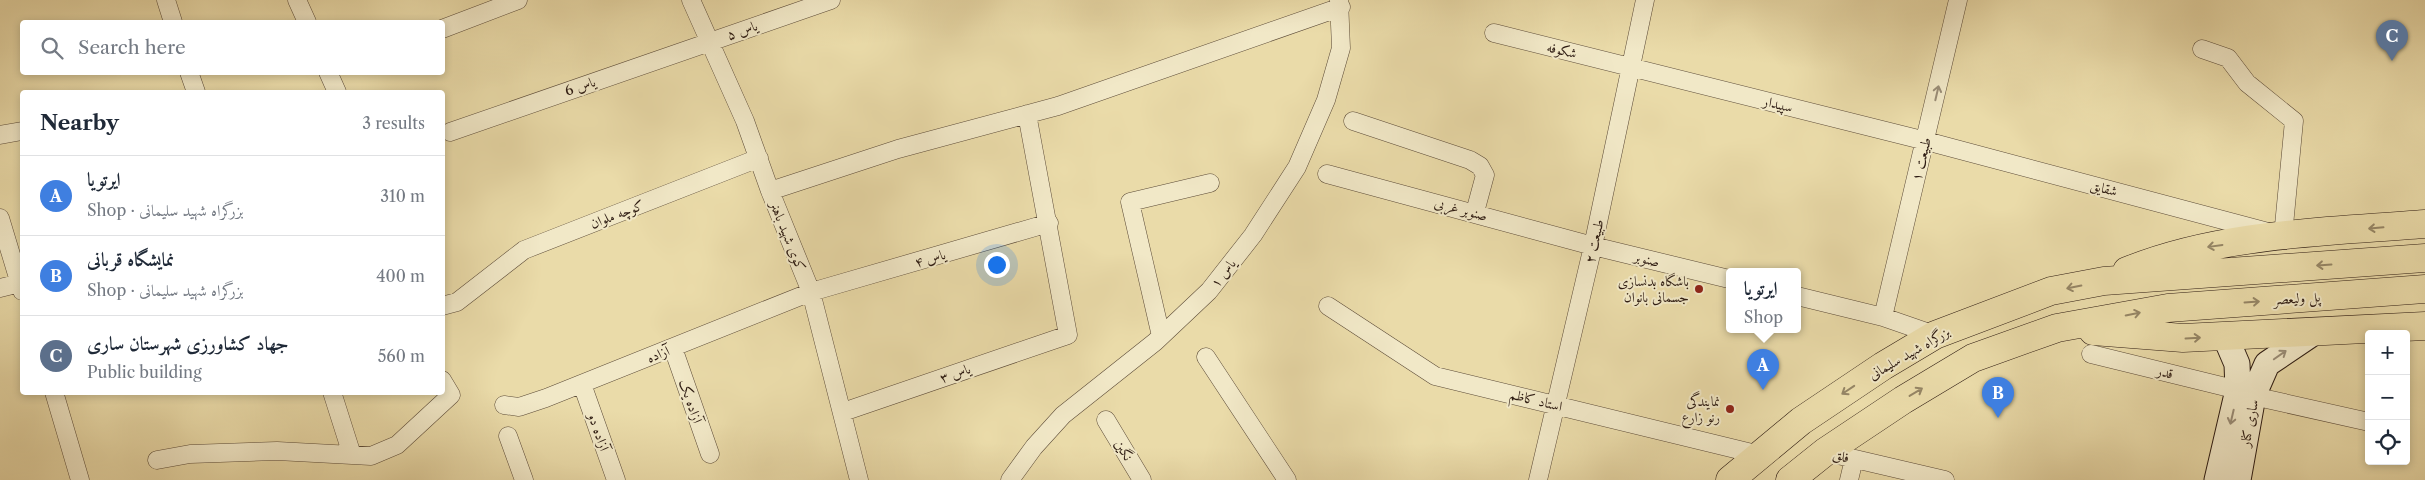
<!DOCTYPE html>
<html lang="en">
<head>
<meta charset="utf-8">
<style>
  body { margin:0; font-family:"Libre Caslon Text",Amiri,serif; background:#f6f6f7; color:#1f2937 }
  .controls { position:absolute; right:15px; bottom:15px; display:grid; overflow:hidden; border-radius:5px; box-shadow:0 2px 8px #0003 }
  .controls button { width:45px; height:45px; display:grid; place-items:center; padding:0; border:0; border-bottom:1px solid #e0e1e3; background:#fff; color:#1f2937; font:25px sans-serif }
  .you { position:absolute; left:996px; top:264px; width:18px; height:18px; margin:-12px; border:4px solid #fff; border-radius:50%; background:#1a73e8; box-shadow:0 0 0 8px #1a73e833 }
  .badge { display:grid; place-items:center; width:32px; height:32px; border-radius:50%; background:#d93025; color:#fff; font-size:16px; font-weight:700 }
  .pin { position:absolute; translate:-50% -41px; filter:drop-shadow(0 1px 2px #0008) }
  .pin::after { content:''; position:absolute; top:26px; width:18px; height:15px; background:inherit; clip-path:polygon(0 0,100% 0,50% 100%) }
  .popup { position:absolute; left:1726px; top:268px; width:75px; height:65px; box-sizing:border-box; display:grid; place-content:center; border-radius:5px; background:#fff; filter:drop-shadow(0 1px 4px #0005); font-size:16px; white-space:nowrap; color:#747a83 }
  .popup b { font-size:19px; color:#1f2937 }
  .popup::after { content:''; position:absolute; left:50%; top:100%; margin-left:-10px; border:10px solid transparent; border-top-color:#fff }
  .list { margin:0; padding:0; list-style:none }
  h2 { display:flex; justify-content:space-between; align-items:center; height:65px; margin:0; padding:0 20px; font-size:21px }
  h2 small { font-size:16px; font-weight:400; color:#747a83 }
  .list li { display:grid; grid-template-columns:32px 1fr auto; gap:15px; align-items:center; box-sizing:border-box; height:80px; padding:0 20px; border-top:1px solid #e0e1e3 }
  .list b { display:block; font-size:19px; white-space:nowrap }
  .list p { margin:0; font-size:16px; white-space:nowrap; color:#747a83 }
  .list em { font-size:16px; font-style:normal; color:#747a83 }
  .icon { flex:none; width:28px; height:28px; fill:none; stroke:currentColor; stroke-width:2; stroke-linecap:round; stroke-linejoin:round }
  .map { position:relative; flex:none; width:2425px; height:480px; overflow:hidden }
  .search { position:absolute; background:#fff; box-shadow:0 2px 8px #0003; left:20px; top:20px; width:425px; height:55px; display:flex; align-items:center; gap:12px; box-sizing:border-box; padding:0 18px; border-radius:5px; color:#747a83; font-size:19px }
  .panel { position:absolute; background:#fff; box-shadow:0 2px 8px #0003; left:20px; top:90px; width:425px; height:305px; border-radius:5px }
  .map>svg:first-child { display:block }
</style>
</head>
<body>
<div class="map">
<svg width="2425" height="480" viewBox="0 0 2425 480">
  <rect width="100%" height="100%" fill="#eadba9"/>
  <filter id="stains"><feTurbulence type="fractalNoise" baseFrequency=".004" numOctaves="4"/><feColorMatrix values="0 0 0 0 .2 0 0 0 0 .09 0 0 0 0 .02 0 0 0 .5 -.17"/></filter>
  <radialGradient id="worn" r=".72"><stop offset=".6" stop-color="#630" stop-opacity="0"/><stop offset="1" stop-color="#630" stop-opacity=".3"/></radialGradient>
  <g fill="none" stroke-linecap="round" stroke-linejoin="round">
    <g stroke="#5c4b38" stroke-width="19">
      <path id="minor" d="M166,0L173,22
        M297,0L307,22
        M691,0L745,121L770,191L811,292L859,480
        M442,29L518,0
        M1494,33L1926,141L2283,236L2294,121L2247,83L2228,58L2202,49
        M189,72L196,92
        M328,72L337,92
        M1353,121L1470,160L1480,166L1485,175L1475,212
        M450,132L831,0
        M0,135L22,131
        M1327,174L1593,246L1729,279
        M770,191L898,149L1058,106L1341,7
        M0,218L22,291
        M0,288L20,283
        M1797,296L1883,317L1935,335
        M442,306L457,302L524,250L759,158
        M1328,306L1435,376L1760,455
        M1883,317L1958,0
        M1161,336L1130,202L1210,183
        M673,348L710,454
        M2091,354L2238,390
        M1206,357L1287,480
        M582,384L616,480
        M54,392L80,480
        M332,392L352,455
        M2253,396L2369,422
        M504,405L519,407L546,398L811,292L1049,223
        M843,412L1068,335L1027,114
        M1106,420L1142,480
        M508,436L524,480
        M1825,452L1945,480
        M157,460L190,454L277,451L371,456L397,445L451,395L442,380
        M1010,480L1034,447L1063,415L1155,342L1209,291L1253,235L1297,167L1326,100L1341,48L1339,0
        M1538,480L1593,246L1645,0
        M1849,480L1854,459"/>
    </g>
    <g stroke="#2d1b12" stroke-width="27">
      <path id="secondary" d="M2217,480L2238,390L2237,364L2225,336
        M2238,480L2253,396L2267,364L2313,333"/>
    </g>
    <g stroke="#2d1b12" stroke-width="29">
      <path id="trunk" d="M2127,271C2220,233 2326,232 2425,224
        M2093,331L2183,338L2425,326
        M1730,480L1801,421L1883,366L1935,335L2051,291L2104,281L2425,258
        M1790,480L1825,452L1903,400L1973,358L2057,328L2168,308L2425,289"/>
    </g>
    <use href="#minor" stroke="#f1e8c7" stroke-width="18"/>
    <use href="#secondary" stroke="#f1e8c7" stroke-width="25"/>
    <use href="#trunk" stroke="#eadba9" stroke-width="28"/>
  </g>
  <defs><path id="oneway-shaft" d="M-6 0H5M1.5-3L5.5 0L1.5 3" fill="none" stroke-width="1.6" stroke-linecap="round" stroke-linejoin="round" transform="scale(1.25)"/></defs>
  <g stroke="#998c76">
    <use href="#oneway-shaft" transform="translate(1937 93) rotate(-77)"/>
    <use href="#oneway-shaft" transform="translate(2280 355) rotate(-35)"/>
    <use href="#oneway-shaft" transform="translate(2232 417) rotate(103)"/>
  </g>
  <g stroke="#958565">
    <use href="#oneway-shaft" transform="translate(2376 228) rotate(175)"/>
    <use href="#oneway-shaft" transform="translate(2215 246) rotate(172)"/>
    <use href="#oneway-shaft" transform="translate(2324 265) rotate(176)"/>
    <use href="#oneway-shaft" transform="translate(2074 287) rotate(169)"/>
    <use href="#oneway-shaft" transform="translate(2252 302) rotate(-4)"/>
    <use href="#oneway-shaft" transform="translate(2133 314) rotate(-11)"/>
    <use href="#oneway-shaft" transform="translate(2193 338) rotate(-3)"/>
    <use href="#oneway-shaft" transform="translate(1848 390) rotate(146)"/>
    <use href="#oneway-shaft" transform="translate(1916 392) rotate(-31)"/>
  </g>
  <g fill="#8f2418" stroke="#f1e8c7" stroke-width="2">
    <circle cx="1699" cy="289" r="5"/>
    <circle cx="1730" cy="409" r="5"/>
  </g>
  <g text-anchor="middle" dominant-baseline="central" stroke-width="4" stroke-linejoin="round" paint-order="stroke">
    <g font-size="14" fill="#2d1b12" stroke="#f1e8c7">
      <text transform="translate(742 30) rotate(-19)">یاس ۵</text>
      <text transform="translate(1562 50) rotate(14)">شکوفه</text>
      <text transform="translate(580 86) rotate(-19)">یاس 6</text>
      <text transform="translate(1778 104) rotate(14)">سپیدار</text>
      <text transform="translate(1921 159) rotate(-76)">طبیعت ۱</text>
      <text transform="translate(2104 188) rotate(15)">شقایق</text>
      <text transform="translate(1461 209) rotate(15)">صنوبر غربی</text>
      <text transform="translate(617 214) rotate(-21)">کوچه ملوان</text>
      <text transform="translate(788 236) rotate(68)">کوی شهید باهنر</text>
      <text transform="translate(1594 241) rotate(-77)">طبیعت ۲</text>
      <text transform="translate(930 258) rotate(-16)">یاس ۴</text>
      <text transform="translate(1647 259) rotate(14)">صنوبر</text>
      <text transform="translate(1223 273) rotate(-52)">یاس ۱</text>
      <text transform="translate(2297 298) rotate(-4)">پل ولیعصر</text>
      <text transform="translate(1909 353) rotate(-30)">بزرگراه شهید سلیمانی</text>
      <text transform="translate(658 354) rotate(-22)">آزاده</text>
      <text transform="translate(2165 372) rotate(14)">قدر</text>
      <text transform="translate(955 373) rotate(-19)">یاس ۳</text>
      <text transform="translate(1536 400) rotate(14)">استاد کاظم</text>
      <text transform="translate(691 401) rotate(71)">آزاده یک</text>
      <text transform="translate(2249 423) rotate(-79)">ساری کنار</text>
      <text transform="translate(599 432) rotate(71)">آزاده دو</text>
      <text transform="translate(1124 450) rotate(59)">نگین</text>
      <text transform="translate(1841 456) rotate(13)">فلق</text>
    </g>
    <g font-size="14" fill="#2d1b12" stroke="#f1e8c7" text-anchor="end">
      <text x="1689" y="281">باشگاه بدنسازی<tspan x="1689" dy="16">جسمانی بانوان</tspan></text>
      <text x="1720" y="401">نمایندگی<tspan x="1720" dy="16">رنو زارع</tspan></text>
    </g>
  </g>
  <rect width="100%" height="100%" filter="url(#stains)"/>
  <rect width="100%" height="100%" fill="url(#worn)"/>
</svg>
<div class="controls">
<button>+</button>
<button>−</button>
<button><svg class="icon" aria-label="locate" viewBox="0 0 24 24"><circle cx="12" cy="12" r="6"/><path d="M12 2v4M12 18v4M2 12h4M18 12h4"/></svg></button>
</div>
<div class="you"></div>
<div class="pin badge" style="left:1763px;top:390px;background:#3f7fe0">A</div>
<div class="popup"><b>ایرتویا</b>Shop</div>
<div class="pin badge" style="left:1998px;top:418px;background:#3f7fe0">B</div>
<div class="pin badge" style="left:2392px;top:61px;background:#5c6f8a">C</div>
<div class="search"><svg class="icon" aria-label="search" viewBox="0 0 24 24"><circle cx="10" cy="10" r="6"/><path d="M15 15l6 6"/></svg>Search here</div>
<section class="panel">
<h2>Nearby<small>3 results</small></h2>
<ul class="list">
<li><span class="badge" style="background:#3f7fe0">A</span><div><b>ایرتویا</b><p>Shop · بزرگراه شهید سلیمانی</p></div><em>310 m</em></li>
<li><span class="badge" style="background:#3f7fe0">B</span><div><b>نمایشگاه قربانی</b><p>Shop · بزرگراه شهید سلیمانی</p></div><em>400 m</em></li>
<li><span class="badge" style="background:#5c6f8a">C</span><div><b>جهاد کشاورزی شهرستان ساری</b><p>Public building</p></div><em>560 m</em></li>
</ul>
</section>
</div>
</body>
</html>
